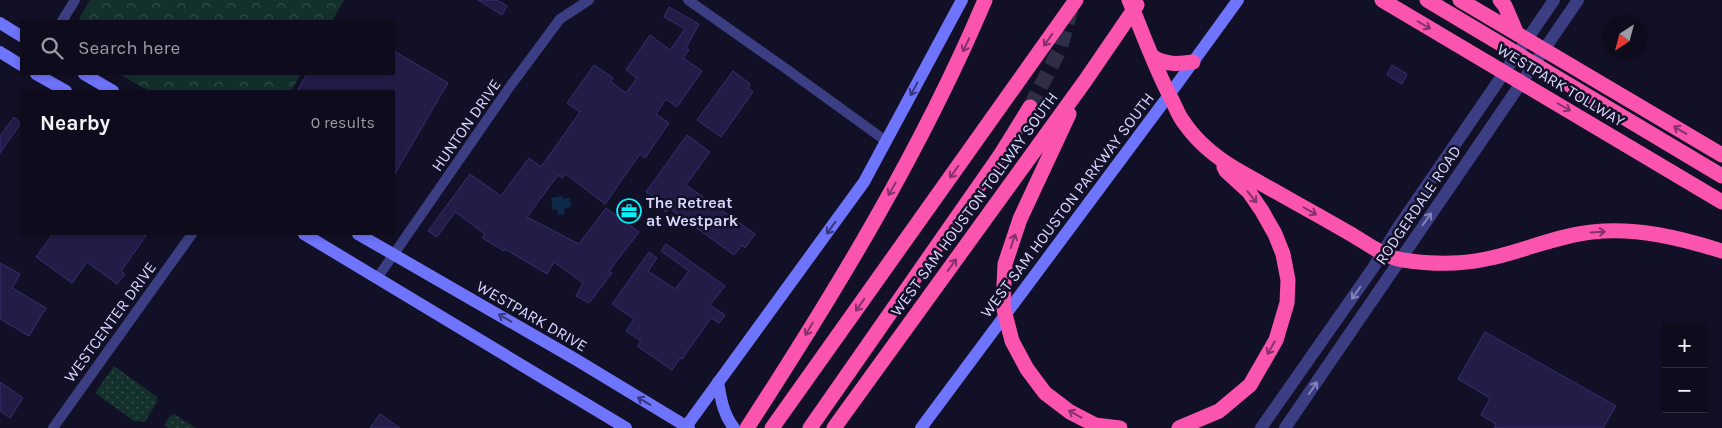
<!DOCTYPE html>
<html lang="en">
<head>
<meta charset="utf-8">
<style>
  body { margin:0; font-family:Karla,sans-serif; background:#1c1a29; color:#f1f3f6 }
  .controls { position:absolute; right:15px; bottom:15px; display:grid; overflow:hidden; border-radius:0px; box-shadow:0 2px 8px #0003 }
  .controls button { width:45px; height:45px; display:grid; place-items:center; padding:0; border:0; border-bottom:1px solid #2e2c3b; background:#0e0c1c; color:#f1f3f6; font:25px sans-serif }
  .compass { position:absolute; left:1602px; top:15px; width:45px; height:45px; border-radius:50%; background:#0e0c1c; box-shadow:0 2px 8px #0003; rotate:216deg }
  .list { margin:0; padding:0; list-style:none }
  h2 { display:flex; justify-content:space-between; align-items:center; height:65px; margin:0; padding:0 20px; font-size:21px }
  h2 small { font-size:16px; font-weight:400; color:#9b9ba3 }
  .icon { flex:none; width:28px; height:28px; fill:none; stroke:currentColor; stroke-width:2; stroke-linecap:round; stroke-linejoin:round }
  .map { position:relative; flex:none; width:1722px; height:428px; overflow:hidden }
  .search { position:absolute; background:#0e0c1c; box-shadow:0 2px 8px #0003; left:20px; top:20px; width:375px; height:55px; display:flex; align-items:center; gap:12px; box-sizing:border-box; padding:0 18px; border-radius:0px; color:#9b9ba3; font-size:19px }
  .panel { position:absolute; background:#0e0c1c; box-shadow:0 2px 8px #0003; left:20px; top:90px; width:375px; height:145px; border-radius:0px }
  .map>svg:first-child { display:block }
</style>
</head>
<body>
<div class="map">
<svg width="1722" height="428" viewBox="0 0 1722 428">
  <defs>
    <pattern id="grass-dots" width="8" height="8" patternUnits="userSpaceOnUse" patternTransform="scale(1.25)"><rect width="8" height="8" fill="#13302d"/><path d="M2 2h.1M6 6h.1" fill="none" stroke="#354d4c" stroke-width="1.8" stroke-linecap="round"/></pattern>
    <pattern id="park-crowns" width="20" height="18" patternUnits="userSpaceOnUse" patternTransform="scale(1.25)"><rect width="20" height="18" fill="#13302d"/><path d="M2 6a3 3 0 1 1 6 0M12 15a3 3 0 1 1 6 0" fill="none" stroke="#354d4c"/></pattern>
  </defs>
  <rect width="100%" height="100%" fill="#121026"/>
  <path fill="url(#grass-dots)" d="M114,366L157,397V402L145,422L134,421L95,393Z
    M174,414L196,428H169L164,425L170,416Z"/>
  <path fill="url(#park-crowns)" d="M90,0H344L332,21H78Z
    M119,74H301L291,91H149Z"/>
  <path fill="#0f294b" d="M562,196L563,199L570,198L571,207L564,208L565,214L558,215L557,209L553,210L551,198Z"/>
  <path fill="#221c47" stroke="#382f72" d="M478,0H497L507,6L502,15Z
    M669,7L699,24L686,48L689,50L683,58L702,71L677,107L666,99L656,114L669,123L645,158L640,154L605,204L566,174L562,178L558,175L527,217L579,244L606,208L639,232L609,271L612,273L589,303L576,296L583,283L554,262L547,274L505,249L504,251L482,238L485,234L455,212L437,237L428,231L470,174L501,196L529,158L541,167L580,112L567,103L594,65L613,78L611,82L626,93L637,78L626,70L650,35L670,50L685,29L664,17Z
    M394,51L448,83L394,175V91H297L307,74H394Z
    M1392,65L1407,74L1402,84L1387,75Z
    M733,71L750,84L748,88L753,92L721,137L697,120Z
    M14,117L21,123L0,153V136Z
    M687,135L710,152L686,185L755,234L745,248L742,245L734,255L669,208L666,212L654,203L656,199L646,192Z
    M53,234H147L121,271L125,274L117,284L87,262L72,283L36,257Z
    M666,244L725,286L710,305L725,315L719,323L711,318L682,359L680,358L672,370L637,346L641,341L626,331L634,319L612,304L649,252L657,258L648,271L675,289L689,271L661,251Z
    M0,263L20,274L12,288L46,308L29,336L0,319Z
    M1485,332L1616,406L1603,428H1494L1496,424L1481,415L1490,398L1458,379Z
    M0,382L23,398L10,418L0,411Z
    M380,414L400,428H370Z"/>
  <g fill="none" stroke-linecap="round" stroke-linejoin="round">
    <path stroke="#302e46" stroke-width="15" stroke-dasharray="15 8" stroke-linecap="butt" d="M1030,107L1060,49L1071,9"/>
    <path stroke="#3c3e84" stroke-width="10" d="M688,0L785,68L886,141
      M62,21L75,0
      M378,277L511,85L560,19L589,0
      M53,428L192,234"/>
    <path stroke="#3c3e84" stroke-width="12" d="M1261,428L1373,268L1397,229L1554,0
      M1285,428L1578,0"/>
    <path stroke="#6f74fc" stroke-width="12" d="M0,23L21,36
      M0,52L21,65
      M36,74L66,91
      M84,74L113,91
      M304,234L626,428
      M358,234L575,359L689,428
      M718,382C721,399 723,414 734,428
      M685,428L864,182L962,0
      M921,428L1169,95L1238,0"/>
    <path stroke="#fb54af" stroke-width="15" d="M1129,0C1143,34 1155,68 1172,100C1176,108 1179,117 1185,124C1197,141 1216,157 1234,168C1272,190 1311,211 1349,233C1365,242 1384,257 1403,260C1430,264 1459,265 1486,259C1522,252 1555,236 1592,232C1637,227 1680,238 1722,251
      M1382,0L1722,202
      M1427,0L1722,176
      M1460,0L1722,155
      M1500,0L1505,6L1517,34
      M1153,57C1166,65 1178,64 1193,62
      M1069,114L1020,219L1005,264L1003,306L1012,341L1027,369L1045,393L1070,412L1095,425L1120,428
      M747,428C836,291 921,151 985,0
      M772,428L1076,0
      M810,428L1001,154L1030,107
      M834,428L1085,81L1137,5
      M1179,428L1219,411L1250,385L1276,340L1287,303L1288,280L1283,254L1275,234L1262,211L1249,192L1226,171L1224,167"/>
  </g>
  <defs><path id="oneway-shaft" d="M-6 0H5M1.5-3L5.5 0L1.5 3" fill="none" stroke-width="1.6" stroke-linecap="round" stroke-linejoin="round" transform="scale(1.25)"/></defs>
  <g stroke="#86326a">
    <use href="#oneway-shaft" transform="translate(1424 25) rotate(30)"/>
    <use href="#oneway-shaft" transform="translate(1048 40) rotate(125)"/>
    <use href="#oneway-shaft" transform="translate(966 45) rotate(115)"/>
    <use href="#oneway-shaft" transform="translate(1564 107) rotate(30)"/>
    <use href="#oneway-shaft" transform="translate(1680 130) rotate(-149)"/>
    <use href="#oneway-shaft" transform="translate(954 172) rotate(125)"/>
    <use href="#oneway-shaft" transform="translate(892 189) rotate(120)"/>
    <use href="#oneway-shaft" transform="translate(1252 197) rotate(51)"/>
    <use href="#oneway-shaft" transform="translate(1310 211) rotate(30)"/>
    <use href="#oneway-shaft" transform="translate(1598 232) rotate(-3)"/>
    <use href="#oneway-shaft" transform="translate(1013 241) rotate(-72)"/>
    <use href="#oneway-shaft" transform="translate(952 265) rotate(-54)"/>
    <use href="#oneway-shaft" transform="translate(860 305) rotate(125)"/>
    <use href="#oneway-shaft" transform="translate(809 329) rotate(121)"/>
    <use href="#oneway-shaft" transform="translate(1271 348) rotate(120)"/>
    <use href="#oneway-shaft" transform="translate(1075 414) rotate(-151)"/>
  </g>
  <g stroke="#37387c">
    <use href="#oneway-shaft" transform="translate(914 89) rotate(118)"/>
    <use href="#oneway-shaft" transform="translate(831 228) rotate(126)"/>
    <use href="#oneway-shaft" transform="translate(505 318) rotate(-150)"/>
    <use href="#oneway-shaft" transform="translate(644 401) rotate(-149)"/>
  </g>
  <g stroke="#8282bb">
    <use href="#oneway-shaft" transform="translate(1427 219) rotate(-55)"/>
    <use href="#oneway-shaft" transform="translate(1356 293) rotate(125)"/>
    <use href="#oneway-shaft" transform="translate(1313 388) rotate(-56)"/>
  </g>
  <defs>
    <g id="office-ring" transform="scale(1.25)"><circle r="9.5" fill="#121026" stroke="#06f1fa" stroke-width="1.5"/><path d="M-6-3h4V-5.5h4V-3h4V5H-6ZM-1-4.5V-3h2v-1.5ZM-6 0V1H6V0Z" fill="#06f1fa"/></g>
  </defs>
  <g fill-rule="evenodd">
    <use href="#office-ring" x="629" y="211"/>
  </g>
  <g text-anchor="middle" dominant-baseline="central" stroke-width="5" stroke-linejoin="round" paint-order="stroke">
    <g font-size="16" fill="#d8d6fe" stroke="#121026">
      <text transform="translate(1561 85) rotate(31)">WESTPARK TOLLWAY</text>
      <text transform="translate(466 125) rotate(-55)">HUNTON DRIVE</text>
      <text transform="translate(974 204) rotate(-54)">WEST SAM HOUSTON TOLLWAY SOUTH</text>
      <text transform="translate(1067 205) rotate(-53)">WEST SAM HOUSTON PARKWAY SOUTH</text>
      <text transform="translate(1418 205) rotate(-56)">RODGERDALE ROAD</text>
      <text transform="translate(532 316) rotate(30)">WESTPARK DRIVE</text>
      <text transform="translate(110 322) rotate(-54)">WESTCENTER DRIVE</text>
    </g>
    <g font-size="16" font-weight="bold" fill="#d8d6fe" stroke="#121026" text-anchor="start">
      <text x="646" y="202">The Retreat<tspan x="646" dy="18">at Westpark</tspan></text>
    </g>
  </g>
</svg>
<div class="controls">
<button>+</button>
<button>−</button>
</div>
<svg class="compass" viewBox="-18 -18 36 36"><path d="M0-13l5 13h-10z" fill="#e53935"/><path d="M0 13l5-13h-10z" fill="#9b9ba3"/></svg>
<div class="search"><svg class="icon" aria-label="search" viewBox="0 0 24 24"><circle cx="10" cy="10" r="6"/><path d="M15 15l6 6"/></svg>Search here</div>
<section class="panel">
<h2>Nearby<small>0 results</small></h2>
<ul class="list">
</ul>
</section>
</div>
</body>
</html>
